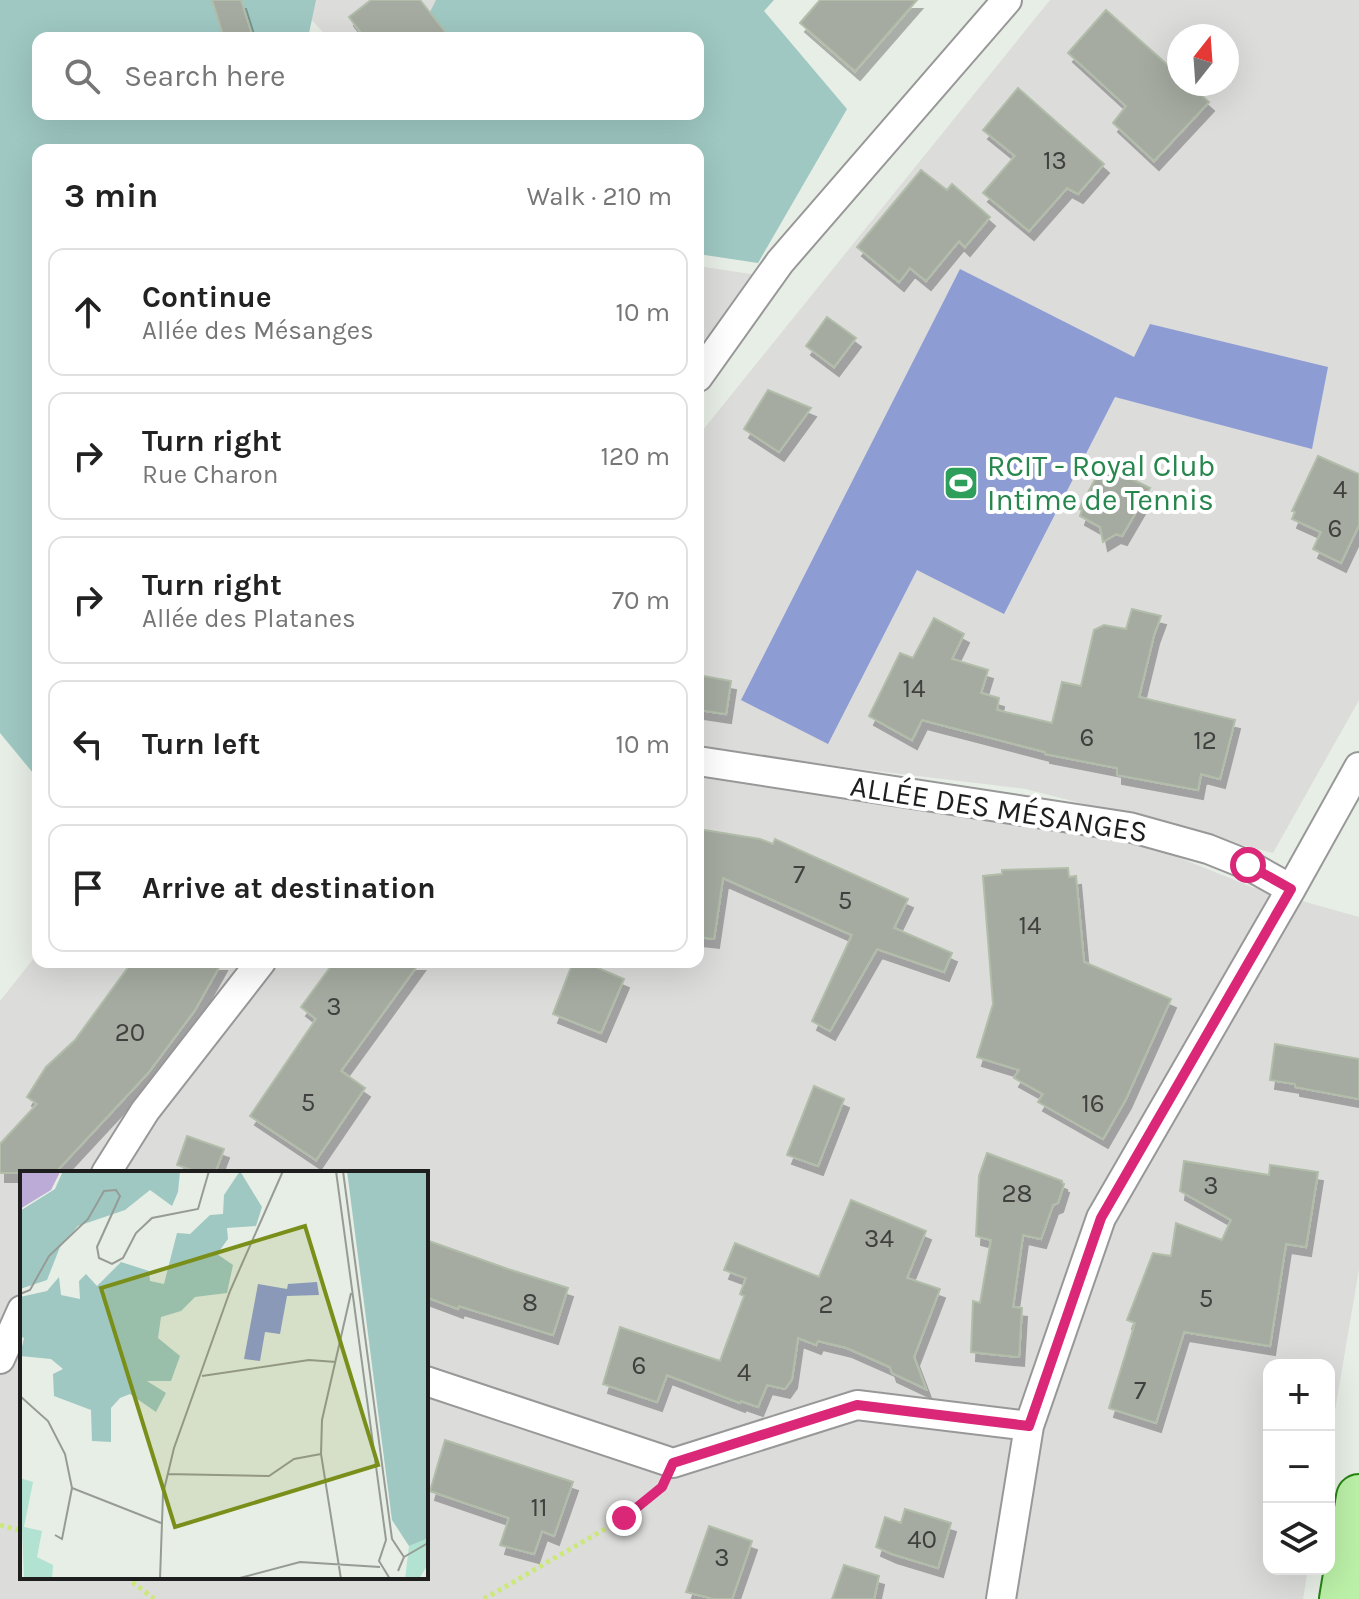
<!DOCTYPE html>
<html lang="en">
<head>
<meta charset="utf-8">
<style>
  body { margin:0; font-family:Karla,sans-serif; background:#f6f6f6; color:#222 }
  .controls { position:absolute; right:24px; bottom:24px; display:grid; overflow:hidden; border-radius:16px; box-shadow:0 8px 32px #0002 }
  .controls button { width:72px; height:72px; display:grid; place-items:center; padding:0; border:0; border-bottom:2px solid #e0e0e0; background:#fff; color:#222; font:40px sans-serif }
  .compass { position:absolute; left:1167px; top:24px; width:72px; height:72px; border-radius:50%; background:#fff; box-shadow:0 8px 32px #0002; rotate:17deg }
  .stop { position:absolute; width:24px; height:24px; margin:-18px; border:6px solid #db2777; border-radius:50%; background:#fff }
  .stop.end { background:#db2777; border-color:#fff; box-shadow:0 2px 8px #0008 }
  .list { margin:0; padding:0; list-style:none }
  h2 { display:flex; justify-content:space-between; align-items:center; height:104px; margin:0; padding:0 32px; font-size:34px }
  h2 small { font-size:26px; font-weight:400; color:#767676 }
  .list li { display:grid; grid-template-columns:52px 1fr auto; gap:24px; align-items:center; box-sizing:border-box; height:128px; margin:0 16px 16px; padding:0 16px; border:2px solid #e0e0e0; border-radius:16px }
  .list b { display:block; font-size:30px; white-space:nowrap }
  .list p { margin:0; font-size:26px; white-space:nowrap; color:#767676 }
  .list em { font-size:26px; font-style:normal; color:#767676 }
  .icon { flex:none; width:44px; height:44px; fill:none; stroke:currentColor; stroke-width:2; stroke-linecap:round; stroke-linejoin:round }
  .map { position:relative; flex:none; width:1359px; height:1599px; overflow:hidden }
  .search { position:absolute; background:#fff; box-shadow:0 8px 32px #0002; left:32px; top:32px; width:672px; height:88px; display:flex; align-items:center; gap:20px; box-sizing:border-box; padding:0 28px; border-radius:16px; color:#767676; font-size:30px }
  .panel { position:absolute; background:#fff; box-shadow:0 8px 32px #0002; left:32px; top:144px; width:672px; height:824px; border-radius:16px }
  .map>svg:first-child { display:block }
</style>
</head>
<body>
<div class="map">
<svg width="1359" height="1599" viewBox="0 0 1359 1599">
  <defs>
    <filter id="shadow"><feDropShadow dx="5" dy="9" stdDeviation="0" flood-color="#0004"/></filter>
  </defs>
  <rect width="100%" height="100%" fill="#e7eee5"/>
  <path fill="#dcdcdb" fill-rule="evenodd" d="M294,0H447L455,38H328Z
    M1050,0H1359V700L1273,853L1026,789L859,769L698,746V436ZM1179,36H1227V84H1179Z
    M698,266L764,276L698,366Z
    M698,777L1123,835L1252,887L1359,917V1269L1329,1446V1365H1269V1569H1308L1303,1599H0V1001L38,953V962H698ZM22,1173H426V1577H22Z"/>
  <path fill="#9fc8c3" d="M0,0H316L308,38H38V114H698V38H429V14L436,0H774L764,11L847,109L758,263L698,254V150H38V779L0,733Z"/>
  <path fill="#8d9cd3" d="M960,269L1134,357L1150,324L1328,367L1312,449L1115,397L1004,614L917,570L828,744L741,700Z"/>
  <path fill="#a5aba1" stroke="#b1bda9" stroke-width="2" filter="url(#shadow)" d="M212,0H241L253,38H224Z
    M371,0H420L450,38H365L349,17Z
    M820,0H917L855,71L800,23Z
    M1106,10L1179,75V84H1189L1209,102L1154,161L1113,123L1126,106L1068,53Z
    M1018,88L1104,164L1078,194L1067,188L1029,231L983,193L1015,156L983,130Z
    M921,170L947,190L952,184L990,217L965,247L959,241L926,281L910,268L899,282L857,247Z
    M827,317L856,338L834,367L806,346Z
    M768,390L811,408L779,452L744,429Z
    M1318,456L1359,474V525L1341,563L1313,549L1321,532L1292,519L1295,512L1292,511Z
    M1103,465L1150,488L1122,536L1116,534L1103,542L1100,527L1080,516L1082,510L1079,509Z
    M1132,609L1161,616L1154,635L1139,697L1235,720L1220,779L1201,774L1198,790L1117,775V768L1045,754V752L922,720L912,740L869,716L900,653L913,658L934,618L964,634L952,659L988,670L981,693L999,698L997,710L1052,723L1062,682L1081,686L1094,630L1104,625L1126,629Z
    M698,675L731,681L726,714L698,710Z
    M698,829L760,839L773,844L775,839L908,899L894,928L952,953L944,972L877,949L830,1031L812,1021L852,935L723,878L714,939L698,937Z
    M1068,868L1069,877L1076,876L1084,962L1171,999L1126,1099L1103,1139L1038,1102L1043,1094L1014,1078L1019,1070L977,1057L993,1004L983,876L1002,874V870Z
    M132,962H222L195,1010L148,1073L55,1173H0V1144L37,1104L27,1097L46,1067L75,1040Z
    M334,962H420L341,1071L365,1088L316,1160L250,1116L316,1019L301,1007Z
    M573,962H584L624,979L601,1033L553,1014Z
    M1275,1044L1359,1059V1099L1295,1087V1084L1270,1080Z
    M814,1086L844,1099L818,1166L787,1155Z
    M187,1136L224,1149L215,1173H200L177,1165Z
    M987,1153L1062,1181V1183L1064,1184L1058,1203L1053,1205L1041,1239L1023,1235L1013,1307L1022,1308L1019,1357L971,1352L973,1301L980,1303L991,1240L976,1236L979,1176Z
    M1184,1161L1269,1175L1270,1165L1318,1172L1306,1247L1286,1244L1270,1346L1184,1332L1156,1423L1109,1408L1135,1323L1127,1320L1153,1253L1171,1256L1176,1223L1222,1240L1231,1220L1180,1191Z
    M851,1200L926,1231L907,1278L940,1289L914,1357L926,1389L892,1373L890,1367L847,1348L818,1341L816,1345L798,1338L792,1379L785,1389L767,1385L758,1407L741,1401L740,1403L667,1375L657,1402L603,1384L620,1327L720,1361L744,1296L740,1294L746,1278L724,1270L735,1243L819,1277Z
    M426,1240L508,1269L568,1288L553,1335L459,1306L458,1309L426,1297Z
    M445,1440L573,1482L554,1536L542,1531L534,1554L500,1545L509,1518L430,1491Z
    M905,1509L951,1523L938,1568L892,1554L876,1547L885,1517L901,1523Z
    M709,1526L752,1541L732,1599H714L686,1592Z
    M844,1565L879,1576L874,1599H832Z"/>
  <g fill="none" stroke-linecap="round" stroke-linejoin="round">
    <g stroke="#989898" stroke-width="32">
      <path id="minor" d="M698,377L780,262L1007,0
        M698,761L1129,827L1208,849L1248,865L1291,889
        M106,1173L145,1111L261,962
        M0,1359L22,1310
        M426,1381L673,1463L857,1405L1029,1426
        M1001,1599L1029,1426L1101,1218L1291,889L1359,767"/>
    </g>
    <g stroke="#258512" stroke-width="48">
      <path id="primary" d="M1342,1599L1359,1497"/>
    </g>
    <path stroke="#cbe87b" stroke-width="5" stroke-dasharray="4 4" stroke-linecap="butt" d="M0,1525L22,1531
      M126,1577L154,1599
      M484,1599L624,1518L657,1491"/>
    <use href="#minor" stroke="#fff" stroke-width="28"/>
    <use href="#primary" stroke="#bbf0a8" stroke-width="44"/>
  </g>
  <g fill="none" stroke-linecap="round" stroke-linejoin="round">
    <path stroke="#db2777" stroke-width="10" d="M624,1518L662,1487L673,1463L857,1405L1029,1426L1101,1218L1291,889L1248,865"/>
  </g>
  <defs>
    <g id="stadium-square" transform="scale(1.8)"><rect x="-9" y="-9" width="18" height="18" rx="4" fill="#2e9e5b" stroke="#fff"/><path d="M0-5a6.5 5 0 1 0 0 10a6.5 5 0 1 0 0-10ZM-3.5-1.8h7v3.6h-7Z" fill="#fff"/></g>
  </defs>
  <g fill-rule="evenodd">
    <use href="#stadium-square" x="961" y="483"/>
  </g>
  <g text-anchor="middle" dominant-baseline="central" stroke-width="8" stroke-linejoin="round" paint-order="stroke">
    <g font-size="26" fill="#40413f">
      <text x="1055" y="160">13</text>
      <text x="1340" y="489">4</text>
      <text x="1335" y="528">6</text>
      <text x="914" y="688">14</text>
      <text x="1087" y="737">6</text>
      <text x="1205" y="740">12</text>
      <text x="799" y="874">7</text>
      <text x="845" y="900">5</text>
      <text x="1030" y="925">14</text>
      <text x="334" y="1006">3</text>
      <text x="130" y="1032">20</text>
      <text x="308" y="1102">5</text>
      <text x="1093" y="1103">16</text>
      <text x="1211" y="1185">3</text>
      <text x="1017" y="1193">28</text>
      <text x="879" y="1238">34</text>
      <text x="1206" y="1298">5</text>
      <text x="530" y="1302">8</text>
      <text x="826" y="1304">2</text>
      <text x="639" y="1365">6</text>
      <text x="744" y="1372">4</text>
      <text x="1140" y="1390">7</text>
      <text x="539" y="1507">11</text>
      <text x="922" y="1539">40</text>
      <text x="722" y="1557">3</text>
    </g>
    <g font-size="30" fill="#27864d" stroke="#fff" text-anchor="start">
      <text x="987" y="466">RCIT - Royal Club<tspan x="987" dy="34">Intime de Tennis</tspan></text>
    </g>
    <g font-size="30" fill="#1e1e1e" stroke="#fff">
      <text transform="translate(999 809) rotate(9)">ALLÉE DES MÉSANGES</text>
    </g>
  </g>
  <g transform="translate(20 1171)">
    <rect width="408" height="408" fill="#e7eee5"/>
    <path d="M0,307L13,311L4,356L22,360L17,386L33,394L32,408H4ZM408,366V393L399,408H385L389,375Z" fill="#b1e2d2"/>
    <path d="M43,0H160L158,21L152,35L130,19L105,39L58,55L40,76L27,109L0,118V40L35,18ZM220,0L242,36L236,55L207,57L208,68L197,83L213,94L207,122L175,126L161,140L141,146L138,167L160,185L151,210H127L146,222L136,241L110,223L100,227L91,237V271L72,270L71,239L34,225L33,203L43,198L31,188L0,185L4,167L0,165V126L27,120L39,106L41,124L60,128L59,110L66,103L77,115L101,91L129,100L130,110L144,113L157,62L170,63L190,44L203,43L204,24ZM327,0H408V367L389,375L372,349Z" fill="#9fc8c3"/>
    <path d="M297,111L299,124L267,125L260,163L245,161L240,190L224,188L238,113L267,118L268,113Z" fill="#8d9cd3"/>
    <path d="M0,0H40L39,3L31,19L0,38Z" fill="#bcabd6"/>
    <path fill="none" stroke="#979b95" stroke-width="2" d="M316,0L366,369L359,390L370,408M323,0L372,368L384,386L378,400M0,123L10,119L29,85L68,48L84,20L96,19L100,25L77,76L79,87L92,93L103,87L116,62L132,47L178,38L189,0M182,205L289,189L316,191M0,225L28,250L45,283L52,317L141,352M147,303L249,305L274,288L301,283M35,364L42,368L52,317M384,386L408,372M140,408L143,323L154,277L210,120L263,0M216,408L280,391L360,396M321,408L301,283L302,249L331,122"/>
    <path fill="#7a8e1a" fill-opacity="0.15" stroke="#7a8e1a" stroke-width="4" d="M285,55L358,294L155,356L81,117Z"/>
    <rect width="408" height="408" fill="none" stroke="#1e1e1e" stroke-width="4"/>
  </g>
</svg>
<div class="controls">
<button>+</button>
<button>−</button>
<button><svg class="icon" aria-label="layers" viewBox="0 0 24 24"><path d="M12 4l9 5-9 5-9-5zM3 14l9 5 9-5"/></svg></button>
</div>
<svg class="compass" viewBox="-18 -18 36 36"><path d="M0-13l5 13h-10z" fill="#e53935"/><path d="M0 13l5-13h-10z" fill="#767676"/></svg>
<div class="stop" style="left:1248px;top:865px"></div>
<div class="stop end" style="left:624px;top:1518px"></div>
<div class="search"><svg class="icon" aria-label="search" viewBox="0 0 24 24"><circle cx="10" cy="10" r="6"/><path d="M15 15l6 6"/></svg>Search here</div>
<section class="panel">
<h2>3 min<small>Walk · 210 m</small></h2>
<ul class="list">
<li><svg class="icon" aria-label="ahead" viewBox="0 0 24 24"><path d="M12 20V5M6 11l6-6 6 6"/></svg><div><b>Continue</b><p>Allée des Mésanges</p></div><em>10 m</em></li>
<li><svg class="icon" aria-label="right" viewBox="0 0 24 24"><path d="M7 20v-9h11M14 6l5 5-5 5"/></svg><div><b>Turn right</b><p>Rue Charon</p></div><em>120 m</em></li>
<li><svg class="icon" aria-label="right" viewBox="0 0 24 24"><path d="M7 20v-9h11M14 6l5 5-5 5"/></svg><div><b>Turn right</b><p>Allée des Platanes</p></div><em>70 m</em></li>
<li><svg class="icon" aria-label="left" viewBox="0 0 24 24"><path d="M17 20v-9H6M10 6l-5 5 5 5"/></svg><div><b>Turn left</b></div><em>10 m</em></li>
<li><svg class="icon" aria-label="arrive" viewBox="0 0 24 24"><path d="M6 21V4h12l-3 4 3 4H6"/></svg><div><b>Arrive at destination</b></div></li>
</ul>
</section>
</div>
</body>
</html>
